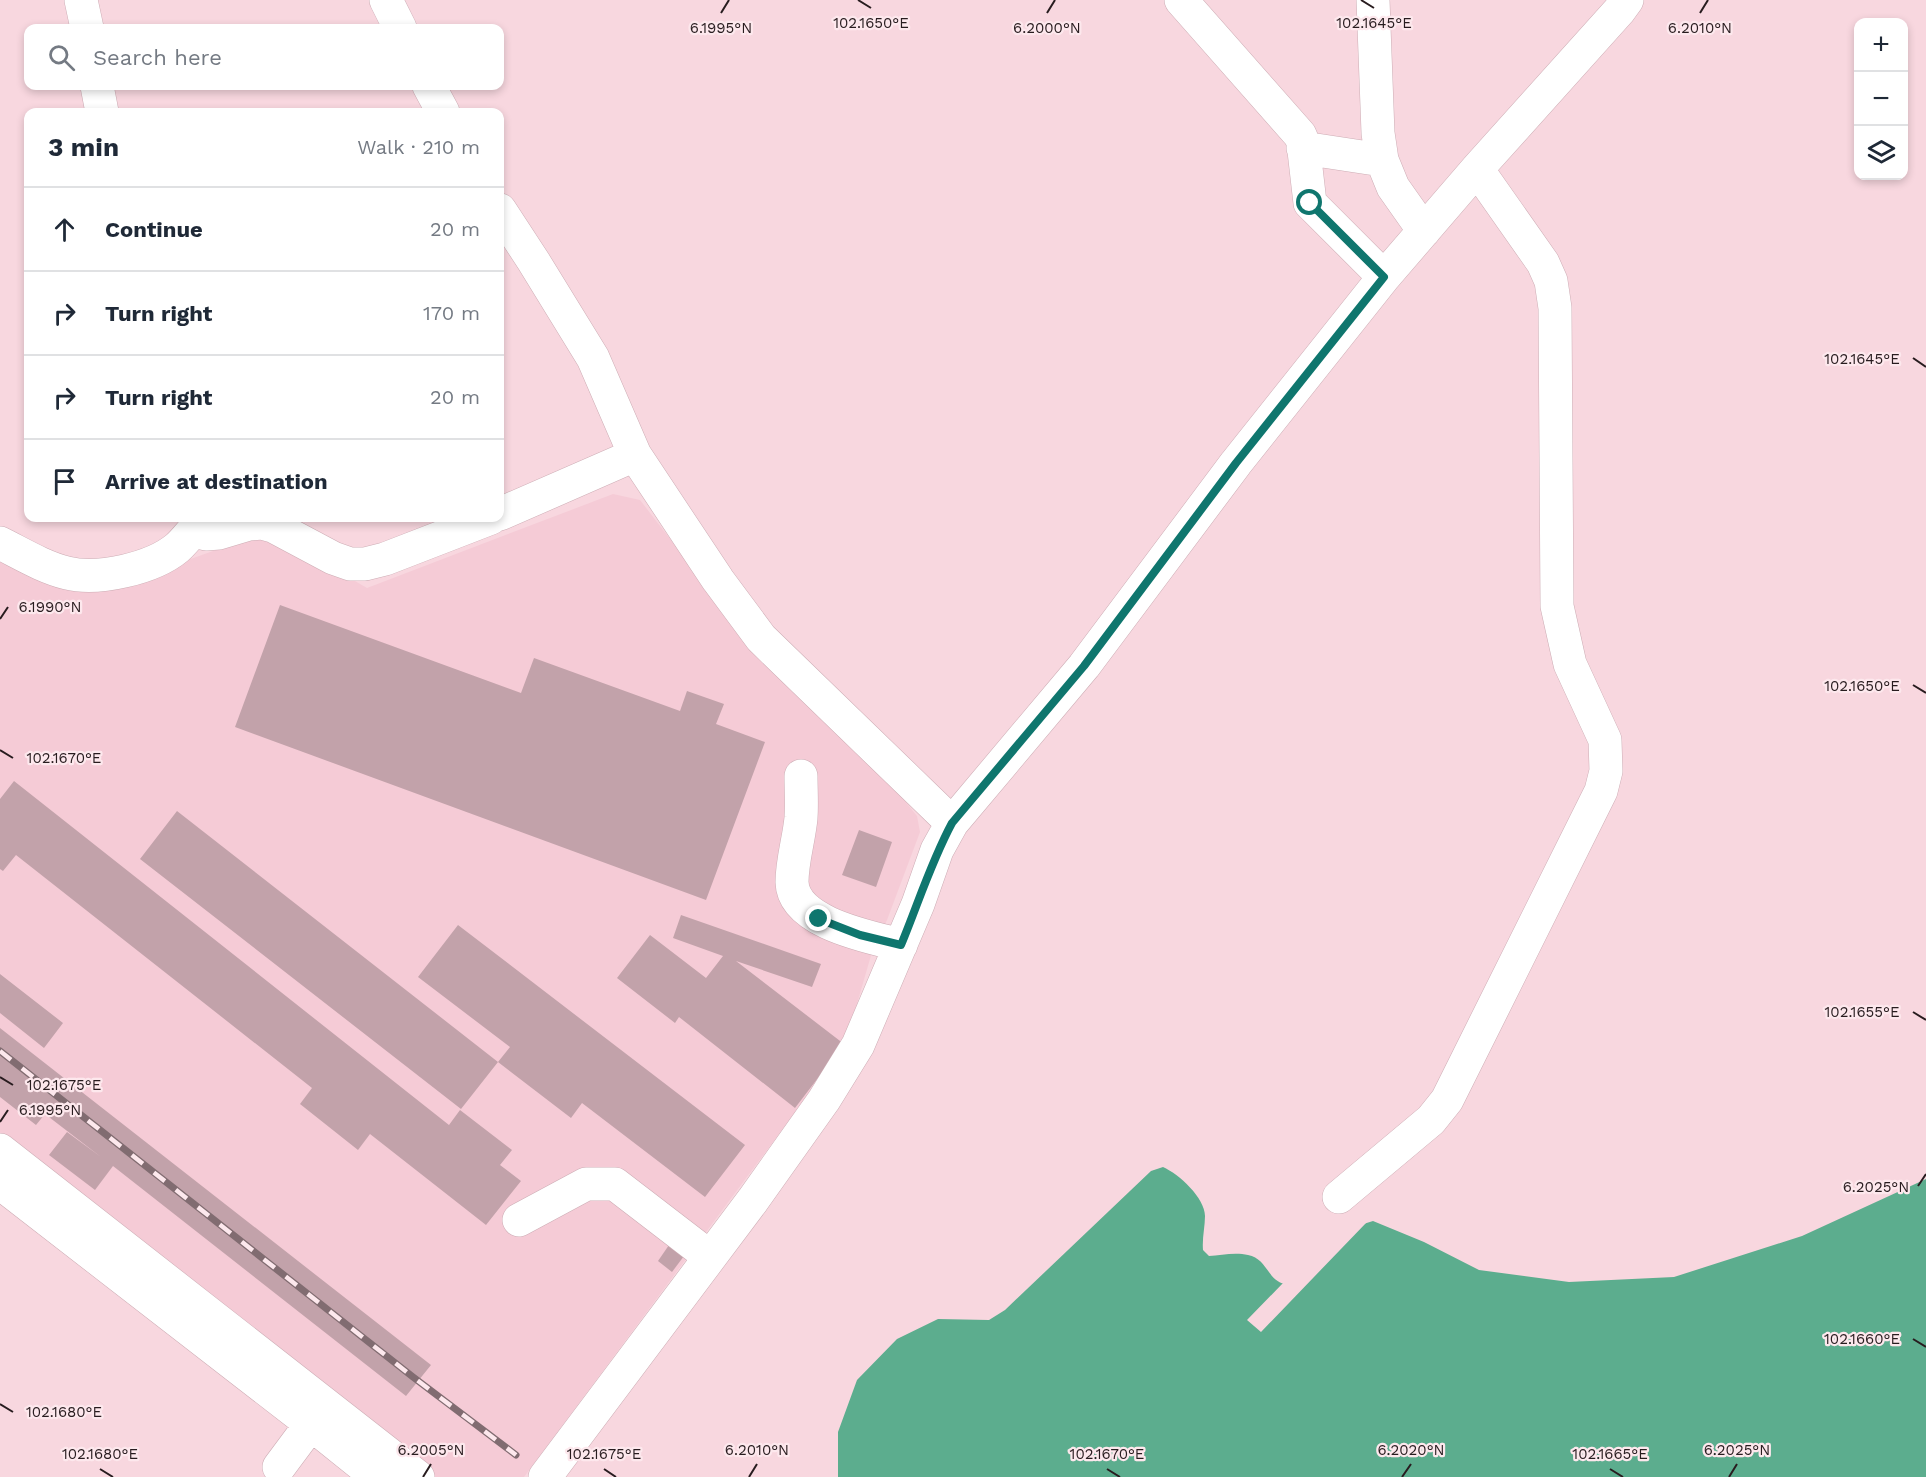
<!DOCTYPE html>
<html lang="en">
<head>
<meta charset="utf-8">
<style>
  body { margin:0; font-family:"Work Sans",sans-serif; background:#f6f6f7; color:#1f2937 }
  .controls { position:absolute; right:18px; top:18px; display:grid; overflow:hidden; border-radius:12px; box-shadow:0 3px 9px #0003 }
  .controls button { width:54px; height:54px; display:grid; place-items:center; padding:0; border:0; border-bottom:2px solid #e0e1e3; background:#fff; color:#1f2937; font:30px sans-serif }
  .stop { position:absolute; width:18px; height:18px; margin:-14px; border:4px solid #0f766e; border-radius:50%; background:#fff }
  .stop.end { background:#0f766e; border-color:#fff; box-shadow:0 2px 6px #0008 }
  .list { margin:0; padding:0; list-style:none }
  h2 { display:flex; justify-content:space-between; align-items:center; height:78px; margin:0; padding:0 24px; font-size:26px }
  h2 small { font-size:20px; font-weight:400; color:#747a83 }
  .list li { display:grid; grid-template-columns:39px 1fr auto; gap:18px; align-items:center; box-sizing:border-box; height:84px; padding:0 24px; border-top:2px solid #e0e1e3 }
  .list b { display:block; font-size:22px; white-space:nowrap }
  .list em { font-size:20px; font-style:normal; color:#747a83 }
  .icon { flex:none; width:33px; height:33px; fill:none; stroke:currentColor; stroke-width:2; stroke-linecap:round; stroke-linejoin:round }
  .map { position:relative; flex:none; width:1926px; height:1477px; overflow:hidden }
  .search { position:absolute; background:#fff; box-shadow:0 3px 9px #0003; left:24px; top:24px; width:480px; height:66px; display:flex; align-items:center; gap:15px; box-sizing:border-box; padding:0 21px; border-radius:12px; color:#747a83; font-size:22px }
  .panel { position:absolute; background:#fff; box-shadow:0 3px 9px #0003; left:24px; top:108px; width:480px; height:414px; border-radius:12px }
  .map>svg:first-child { display:block }
</style>
</head>
<body>
<div class="map">
<svg width="1926" height="1477" viewBox="0 0 1926 1477">
  <rect width="100%" height="100%" fill="#f8d7df"/>
  <path fill="#f5cbd6" d="M613,494L640,500L768,666L887,779L917,816L920,832L887,920L872,952L845,1045L524,1477H398L0,1168V548L123,583L269,531L367,588Z"/>
  <path fill="#5cad8e" d="M1163,1167C1179,1174 1205,1198 1205,1216C1205,1227 1202,1238 1203,1250L1209,1256C1221,1255 1236,1252 1248,1255C1270,1259 1267,1287 1293,1284L1357,1226L1373,1221L1424,1242L1479,1270L1569,1282L1674,1277L1802,1236L1926,1179V1477H838V1432L857,1380L897,1339L938,1319L989,1320L1005,1310L1151,1171Z"/>
  <path fill="#f8d7df" d="M1364,1221L1366,1223L1261,1332L1247,1320L1284,1282L1292,1281L1355,1223Z"/>
  <path fill="#c2a2aa" d="M280,605L521,693L534,658L680,711L687,691L724,704L716,724L765,742L706,900L235,727Z
    M14,781L449,1125L460,1110L512,1150L500,1165L521,1181L486,1225L370,1134L358,1150L300,1104L312,1088L16,855L3,871L0,869V799Z
    M177,811L498,1062L461,1109L140,859Z
    M859,830L892,842L876,887L842,875Z
    M681,915L821,964L812,987L736,961L844,1044L795,1108L679,1017L675,1023L617,978L650,935L706,978L723,956L673,938Z
    M458,925L745,1145L705,1197L582,1103L571,1118L498,1062L510,1047L418,977Z
    M0,974L63,1023L44,1048L0,1013Z
    M0,1028L431,1365L406,1396L113,1166L95,1190L49,1155L67,1132L101,1157L45,1114L36,1125L0,1097Z
    M669,1245L684,1256L672,1272L658,1261Z"/>
  <g fill="none" stroke-linecap="round" stroke-linejoin="round">
    <g stroke="#cdadb5" stroke-width="34">
      <path id="minor" d="M81,0L87,28
        M386,0L400,28
        M1181,0L1300,135L1303,142L1310,203L1384,277
        M1373,0L1378,133L1382,160L1393,187L1424,231
        M97,86L102,112
        M429,86L443,112
        M1303,148L1382,160
        M500,210L534,262L593,358L635,455L718,580L761,638L952,823
        M500,514L635,455
        M0,543C22,554 43,567 67,573C98,581 153,568 177,548C183,543 188,536 193,531L206,534L219,533L249,524L262,523L273,526L333,558L350,564H365L385,559L491,518
        M801,776C801,790 802,804 801,818C799,839 792,861 792,882C793,923 870,937 901,945
        M0,1150L418,1477
        M0,1183L311,1424L377,1477
        M1339,1197L1431,1120L1447,1100L1601,791L1606,771L1605,740L1570,664L1557,606L1555,308L1551,281L1543,263L1477,169
        M519,1220L586,1184H615L710,1257
        M279,1467L311,1424
        M545,1477L753,1200L824,1100L858,1045L918,904L937,850L952,823L1084,666L1236,463L1384,277L1477,169L1619,11L1627,0"/>
    </g>
    <use href="#minor" stroke="#fff" stroke-width="33"/>
    <g stroke="#816c71" stroke-width="7">
      <path id="rail" d="M0,1051L413,1377L516,1455"/>
    </g>
    <use href="#rail" stroke="#fde8ed" stroke-width="4.5" stroke-dasharray="14" stroke-linecap="butt"/>
  </g>
  <g fill="none" stroke-linecap="round" stroke-linejoin="round">
    <path stroke="#0f766e" stroke-width="8" d="M819,919L860,935L901,945C918,904 931,862 952,823L1084,666L1236,463L1384,277L1310,203"/>
  </g>
  <path fill="none" stroke="#281c1f" stroke-width="2" d="M858,0L871,8M1361,0L1374,8M721,13L729,0M1047,13L1055,0M1700,13L1708,0M1913,358L1926,367M0,619L8,607M1913,685L1926,693M0,750L13,758M1913,1012L1926,1020M0,1077L13,1085M0,1122L8,1110M1918,1186L1926,1174M1913,1339L1926,1347M0,1404L13,1412M100,1469L113,1477M604,1469L616,1477M1107,1469L1120,1477M1610,1469L1623,1477M423,1477L431,1464M749,1477L757,1464M1402,1477L1411,1464M1729,1477L1737,1464"/>
  <g font-size="15" text-anchor="middle" fill="#281c1f" stroke="#fde8ed" stroke-width="4.5" stroke-linejoin="round" paint-order="stroke">
    <text x="871" y="28">102.1650°E</text>
    <text x="1374" y="28">102.1645°E</text>
    <text x="721" y="33">6.1995°N</text>
    <text x="1047" y="33">6.2000°N</text>
    <text x="1700" y="33">6.2010°N</text>
    <text x="1862" y="364">102.1645°E</text>
    <text x="50" y="612">6.1990°N</text>
    <text x="1862" y="691">102.1650°E</text>
    <text x="64" y="763">102.1670°E</text>
    <text x="1862" y="1017">102.1655°E</text>
    <text x="64" y="1090">102.1675°E</text>
    <text x="50" y="1115">6.1995°N</text>
    <text x="1876" y="1192">6.2025°N</text>
    <text x="1862" y="1344">102.1660°E</text>
    <text x="64" y="1417">102.1680°E</text>
    <text x="431" y="1455">6.2005°N</text>
    <text x="757" y="1455">6.2010°N</text>
    <text x="1411" y="1455">6.2020°N</text>
    <text x="1737" y="1455">6.2025°N</text>
    <text x="100" y="1459">102.1680°E</text>
    <text x="604" y="1459">102.1675°E</text>
    <text x="1107" y="1459">102.1670°E</text>
    <text x="1610" y="1459">102.1665°E</text>
  </g>
</svg>
<div class="controls">
<button>+</button>
<button>−</button>
<button><svg class="icon" aria-label="layers" viewBox="0 0 24 24"><path d="M12 4l9 5-9 5-9-5zM3 14l9 5 9-5"/></svg></button>
</div>
<div class="stop" style="left:1310px;top:203px"></div>
<div class="stop end" style="left:819px;top:919px"></div>
<div class="search"><svg class="icon" aria-label="search" viewBox="0 0 24 24"><circle cx="10" cy="10" r="6"/><path d="M15 15l6 6"/></svg>Search here</div>
<section class="panel">
<h2>3 min<small>Walk · 210 m</small></h2>
<ul class="list">
<li><svg class="icon" aria-label="ahead" viewBox="0 0 24 24"><path d="M12 20V5M6 11l6-6 6 6"/></svg><div><b>Continue</b></div><em>20 m</em></li>
<li><svg class="icon" aria-label="right" viewBox="0 0 24 24"><path d="M7 20v-9h11M14 6l5 5-5 5"/></svg><div><b>Turn right</b></div><em>170 m</em></li>
<li><svg class="icon" aria-label="right" viewBox="0 0 24 24"><path d="M7 20v-9h11M14 6l5 5-5 5"/></svg><div><b>Turn right</b></div><em>20 m</em></li>
<li><svg class="icon" aria-label="arrive" viewBox="0 0 24 24"><path d="M6 21V4h12l-3 4 3 4H6"/></svg><div><b>Arrive at destination</b></div></li>
</ul>
</section>
</div>
</body>
</html>
